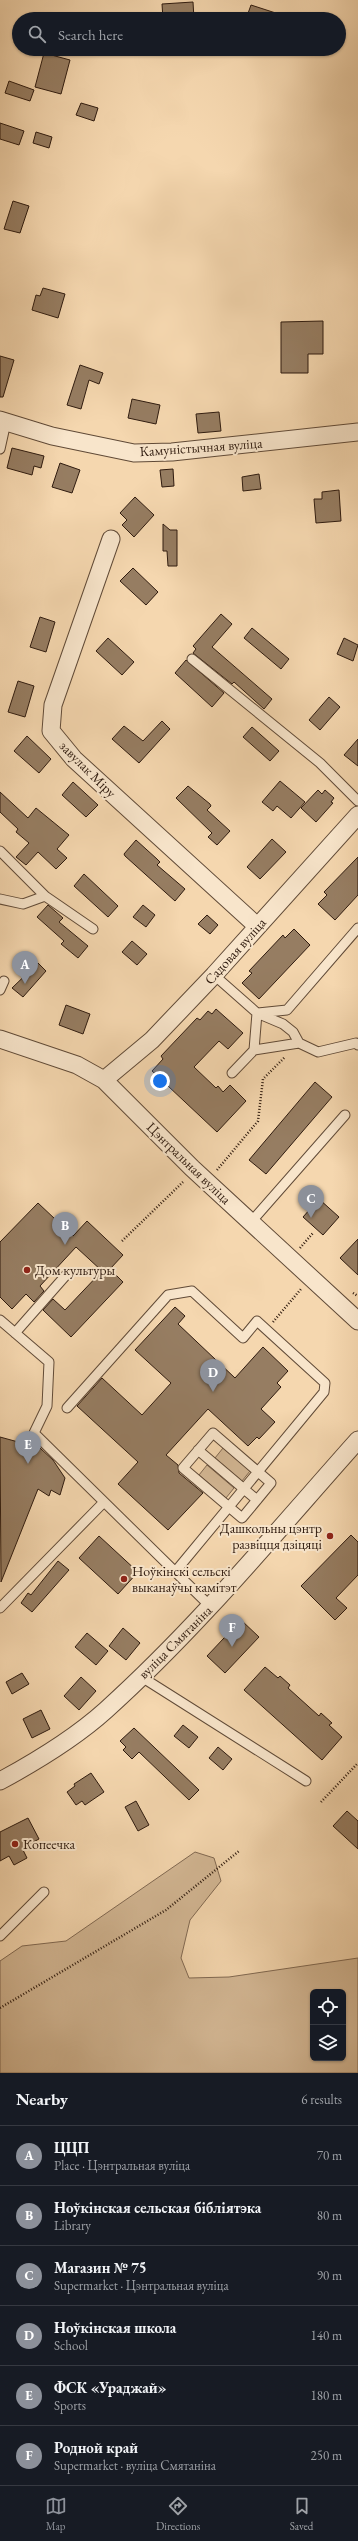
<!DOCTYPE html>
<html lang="en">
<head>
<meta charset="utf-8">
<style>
  body { margin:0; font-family:"EB Garamond",serif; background:#242831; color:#f1f3f6 }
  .controls { position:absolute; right:12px; bottom:12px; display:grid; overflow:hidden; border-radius:6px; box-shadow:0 1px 3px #0004 }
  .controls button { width:36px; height:36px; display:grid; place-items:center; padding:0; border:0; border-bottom:1px solid #363941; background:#171b24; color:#f1f3f6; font:20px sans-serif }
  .you { position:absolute; left:160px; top:1081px; width:14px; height:14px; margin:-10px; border:3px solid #fff; border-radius:50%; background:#1a73e8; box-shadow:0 0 0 6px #1a73e833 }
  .badge { display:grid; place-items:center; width:26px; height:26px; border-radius:50%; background:#8c9099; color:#fff; font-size:13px; font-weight:700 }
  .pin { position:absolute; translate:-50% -33px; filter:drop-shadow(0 1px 2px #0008) }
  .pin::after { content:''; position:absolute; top:21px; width:14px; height:12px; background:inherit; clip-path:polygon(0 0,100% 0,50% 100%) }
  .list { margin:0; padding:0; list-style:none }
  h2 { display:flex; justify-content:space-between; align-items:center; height:52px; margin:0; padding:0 16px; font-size:17px }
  h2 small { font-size:13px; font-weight:400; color:#9ea1a6 }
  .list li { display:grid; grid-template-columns:26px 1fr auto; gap:12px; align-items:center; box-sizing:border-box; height:60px; padding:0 16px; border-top:1px solid #363941 }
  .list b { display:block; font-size:15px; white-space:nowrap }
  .list p { margin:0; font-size:13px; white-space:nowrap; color:#9ea1a6 }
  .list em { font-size:13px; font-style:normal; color:#9ea1a6 }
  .icon { flex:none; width:22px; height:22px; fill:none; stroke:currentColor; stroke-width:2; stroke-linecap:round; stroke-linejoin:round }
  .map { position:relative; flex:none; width:358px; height:2073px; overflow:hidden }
  .search { position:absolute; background:#171b24; box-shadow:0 1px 3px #0004; left:12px; right:12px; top:12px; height:44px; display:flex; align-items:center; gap:10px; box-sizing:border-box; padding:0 14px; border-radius:22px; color:#9ea1a6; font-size:15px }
  .sheet { height:412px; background:#171b24 }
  nav { display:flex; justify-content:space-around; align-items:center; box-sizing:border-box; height:56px; border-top:1px solid #363941; background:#171b24; font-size:11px; color:#9ea1a6 }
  nav a { display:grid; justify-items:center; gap:2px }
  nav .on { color:#8c9099 }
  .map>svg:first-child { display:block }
</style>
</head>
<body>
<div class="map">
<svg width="358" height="2073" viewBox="0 0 358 2073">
  <rect width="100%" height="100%" fill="#f5d7af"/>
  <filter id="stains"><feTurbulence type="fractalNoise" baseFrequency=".005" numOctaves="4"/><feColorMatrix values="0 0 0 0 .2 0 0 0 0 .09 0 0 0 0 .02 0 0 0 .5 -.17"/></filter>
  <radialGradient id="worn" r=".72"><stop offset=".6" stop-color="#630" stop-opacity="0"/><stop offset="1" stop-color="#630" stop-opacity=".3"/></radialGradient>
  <path fill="#d3b794" stroke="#816952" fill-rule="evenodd" d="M223,1448L250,1471L242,1481L215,1458Z
    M207,1465L234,1488L226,1498L199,1475Z
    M195,1852L214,1858L221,1881L190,1920L181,1958L189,1978L229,1977L358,1958V2073H0V1961L22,1946L66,1941ZM313,1992H343V2058H313Z"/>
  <path fill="#967d62" stroke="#2f1b0f" d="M193,2L194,19H163L162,4Z
    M251,5L288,17L287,19H246Z
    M44,53L70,60L61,94L35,87Z
    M9,81L34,90L30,101L5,93Z
    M81,103L98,108L94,121L76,115Z
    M0,123L24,131L19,145L0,139Z
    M36,132L52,137L49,148L33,143Z
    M13,201L29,206L20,233L4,229Z
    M43,288L65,294L58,318L32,310L36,295L40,296Z
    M323,321V354H308V373H281V322Z
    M0,356L14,360L3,397H0Z
    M80,365L103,373L99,384L89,380L81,409L67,405Z
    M132,399L160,405L156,424L128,418Z
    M219,412L221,431L198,433L196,414Z
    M12,448L44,456L41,468L34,466L32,475L7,468Z
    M60,463L80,470L72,493L52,487Z
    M173,469L174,486L162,487L160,470Z
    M259,474L261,489L243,491L242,477Z
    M339,490L341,521L316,523L314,499H322V492Z
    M135,497L154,515L134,537L122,525L127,520L120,513Z
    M163,524L170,530H177V566H168L167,551H163Z
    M133,568L158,592L146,605L120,581Z
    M221,614L232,624L212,647L272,699L264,709L234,682L232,684L193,653L196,649L193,646Z
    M40,617L55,622L46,652L30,647Z
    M252,628L289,659L281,669L244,638Z
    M108,638L134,662L122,675L96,651Z
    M344,638L358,645L353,661L337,654Z
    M186,660L224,693L212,707L175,673Z
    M18,681L34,686L25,717L8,712Z
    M329,697L340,707L320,730L309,720Z
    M162,721L170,729L139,763L112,739L124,726L143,741Z
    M252,727L279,751L270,761L243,737Z
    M27,736L51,759L39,773L14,751Z
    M358,739V766L344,755Z
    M280,781L305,802L291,818L277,806L273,811L262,802Z
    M73,782L98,805L86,817L62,795Z
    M188,786L210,804L211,806L207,810L230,831L217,845L208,837L212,833L176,798Z
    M318,790L322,794L325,790L334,798L331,802L333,803L316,822L301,808Z
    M0,792L28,818L36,808L69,835L57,849L67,858L56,869L38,852L26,865L16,857L29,843L16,832L18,829L0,812Z
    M272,839L286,852L260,879L247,867Z
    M136,840L157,859L160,862L157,865L185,889L175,901L125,856L124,854Z
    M358,857V895L335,920L318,904L327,895L324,892Z
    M84,874L118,906L108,917L74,886Z
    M48,905L63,918L59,922L88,946L78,958L61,944L64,941L37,917Z
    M143,905L155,915L146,927L133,917Z
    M207,915L218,925L210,934L198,924Z
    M294,929L310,945L259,999L242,983L252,973L249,971L283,935L285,938Z
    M132,941L147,954L137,965L122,952Z
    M38,963L46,971L23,997L12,988Z
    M66,1005L90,1014L83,1034L59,1025Z
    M216,1009L243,1033L228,1049L219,1041L194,1067L216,1088L218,1086L223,1092L230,1085L246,1101L217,1132L152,1071L163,1059L161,1056L197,1018L200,1020L208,1011L212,1014Z
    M315,1082L332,1097L266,1174L249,1160Z
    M319,1199L339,1217L323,1235L303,1217Z
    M38,1203L73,1236L87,1221L123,1255L110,1269L123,1282L71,1337L43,1310L53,1299L65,1310L102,1271L76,1247L40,1286L44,1291L34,1302L26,1294L12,1309L0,1297V1242Z
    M358,1239V1275L340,1258Z
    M175,1307L185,1316L178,1324L235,1378L263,1347L288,1371L277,1383L281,1387L261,1409L275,1422L259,1439L257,1437L248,1446L208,1409L166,1455L178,1465L179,1473L203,1493L168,1530L118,1484L138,1462L77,1406L102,1378L142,1415L171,1383L135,1350Z
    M0,1437L40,1448L53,1460L65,1478L60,1495L51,1490L49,1496L38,1489L1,1582Z
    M351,1535L358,1542V1575L336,1598L347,1608L335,1620L301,1586Z
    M99,1536L138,1572L118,1594L79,1558Z
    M58,1561L69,1570L32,1612L21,1603L28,1593L31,1595Z
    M241,1620L259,1637L225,1673L207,1656Z
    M123,1628L140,1643L126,1660L109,1646Z
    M87,1633L108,1651L96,1665L75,1647Z
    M265,1667L278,1678L280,1676L290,1685L288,1688L319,1716L321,1713L332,1723L329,1725L342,1737L322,1760L244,1690Z
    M22,1673L29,1684L12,1694L6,1682Z
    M81,1677L96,1691L79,1710L64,1696Z
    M41,1710L50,1729L32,1738L23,1719Z
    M183,1725L198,1737L189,1748L174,1736Z
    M134,1728L199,1790L189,1800L139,1752L132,1759L123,1750L126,1747L120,1741Z
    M218,1747L232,1759L223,1770L209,1758Z
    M91,1773L104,1792L85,1805L82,1801L76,1805L67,1792L75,1786L74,1784Z
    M136,1801L149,1825L138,1831L125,1807Z
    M347,1811L358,1821V1849L333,1826Z
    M28,1818L39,1839L22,1848L27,1858L14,1865L9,1856L0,1861V1832Z"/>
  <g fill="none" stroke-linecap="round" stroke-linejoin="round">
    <g stroke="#604a37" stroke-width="11">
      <path id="lane" d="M0,449L6,422
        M192,659L320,763L358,801
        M0,851L45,896
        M0,899L23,904L45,896L93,929
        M214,975L257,1013L283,1024L293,1032L299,1043L318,1052L356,1043L358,1045
        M0,990L4,981
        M258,1013L287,1010L358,928
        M254,1050L299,1043
        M232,1073L254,1050L257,1013
        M251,1222L345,1115
        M0,1320L49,1362L47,1406L34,1433L210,1606
        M15,1333L67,1274
        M67,1408L168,1295L192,1291L243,1338L257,1321L325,1383L324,1392L175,1572
        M213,1433L271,1483L242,1518L183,1468Z
        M198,1450L257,1500
        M0,1608L104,1502
        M140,1676L306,1781
        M0,1936L44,1892"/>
    </g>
    <g stroke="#604a37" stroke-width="19">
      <path id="street" d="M0,420L52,436L134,453L172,452L358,432
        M111,539L53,705L51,731L74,759L257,926
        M0,1039L77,1065L104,1080L192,1168L358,1321
        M104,1080L152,1040L214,975L358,815
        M0,1781C37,1761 75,1738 106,1710C197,1628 276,1532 358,1440"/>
    </g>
    <path stroke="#2f1b0f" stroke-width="2.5" stroke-dasharray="1 2" stroke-linecap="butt" d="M217,1170L258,1121L263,1079L285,1057
      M122,1241L183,1182
      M300,1248L313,1233
      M353,1293L358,1296
      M273,1322L301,1289
      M321,1802L358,1763
      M0,2008L166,1910L239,1851"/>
    <use href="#lane" stroke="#f8e5cb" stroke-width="9"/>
    <use href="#street" stroke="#f8e5cb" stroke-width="17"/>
  </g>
  <g fill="#8f2418" stroke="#f8e5cb" stroke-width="1.5">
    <circle cx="27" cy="1270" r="4"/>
    <circle cx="330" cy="1536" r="4"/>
    <circle cx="124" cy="1579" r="4"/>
    <circle cx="15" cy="1844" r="4"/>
  </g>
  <g text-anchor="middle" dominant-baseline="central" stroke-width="4" stroke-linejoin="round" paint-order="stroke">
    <g font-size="14" fill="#2f1b0f" stroke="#f8e5cb">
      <text transform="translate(201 447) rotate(-4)">Камуністычная вуліца</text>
      <text transform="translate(88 769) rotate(45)">завулак Міру</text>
      <text transform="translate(235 951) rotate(-48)">Садовая вуліца</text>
      <text transform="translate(189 1163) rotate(44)">Цэнтральная вуліца</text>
      <text transform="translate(175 1642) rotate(-45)">вуліца Смятаніна</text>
    </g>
    <g font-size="14" fill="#2f1b0f" stroke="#f8e5cb" text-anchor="start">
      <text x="35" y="1270">Дом культуры</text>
      <text x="322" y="1528" text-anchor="end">Дашкольны цэнтр<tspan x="322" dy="16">развіцця дзіцяці</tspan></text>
      <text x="132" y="1571">Ноўкінскі сельскі<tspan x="132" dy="16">выканаўчы камітэт</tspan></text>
      <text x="23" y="1844">Копеечка</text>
    </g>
  </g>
  <rect width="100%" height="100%" filter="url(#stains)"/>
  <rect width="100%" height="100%" fill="url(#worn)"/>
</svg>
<div class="controls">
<button><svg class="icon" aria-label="locate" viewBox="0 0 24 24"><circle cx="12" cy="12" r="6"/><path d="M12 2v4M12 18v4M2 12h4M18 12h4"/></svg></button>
<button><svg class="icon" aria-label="layers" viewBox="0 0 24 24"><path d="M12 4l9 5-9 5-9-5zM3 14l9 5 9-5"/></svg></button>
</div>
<div class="you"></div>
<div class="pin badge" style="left:25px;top:984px">A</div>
<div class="pin badge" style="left:65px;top:1245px">B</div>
<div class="pin badge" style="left:311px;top:1218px">C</div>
<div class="pin badge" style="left:213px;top:1392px">D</div>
<div class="pin badge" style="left:28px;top:1464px">E</div>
<div class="pin badge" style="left:232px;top:1647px">F</div>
<div class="search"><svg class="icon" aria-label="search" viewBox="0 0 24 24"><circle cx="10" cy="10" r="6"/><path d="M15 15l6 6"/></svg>Search here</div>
</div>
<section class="sheet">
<h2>Nearby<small>6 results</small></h2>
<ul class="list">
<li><span class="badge">A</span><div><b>ЦЦП</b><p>Place · Цэнтральная вуліца</p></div><em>70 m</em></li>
<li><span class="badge">B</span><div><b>Ноўкінская сельская бібліятэка</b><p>Library</p></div><em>80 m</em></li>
<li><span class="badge">C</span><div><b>Магазин № 75</b><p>Supermarket · Цэнтральная вуліца</p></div><em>90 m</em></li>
<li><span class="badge">D</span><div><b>Ноўкінская школа</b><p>School</p></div><em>140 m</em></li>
<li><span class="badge">E</span><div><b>ФСК «Ураджай»</b><p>Sports</p></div><em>180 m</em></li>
<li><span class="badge">F</span><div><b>Родной край</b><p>Supermarket · вуліца Смятаніна</p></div><em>250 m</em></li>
</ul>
</section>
<nav>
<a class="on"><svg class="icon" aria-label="map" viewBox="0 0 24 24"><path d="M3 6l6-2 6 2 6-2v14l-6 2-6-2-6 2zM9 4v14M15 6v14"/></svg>Map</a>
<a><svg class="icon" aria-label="directions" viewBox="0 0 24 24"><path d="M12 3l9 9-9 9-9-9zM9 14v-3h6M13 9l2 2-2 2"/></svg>Directions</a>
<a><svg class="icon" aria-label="saved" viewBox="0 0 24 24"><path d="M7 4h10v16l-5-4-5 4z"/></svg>Saved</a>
</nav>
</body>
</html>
